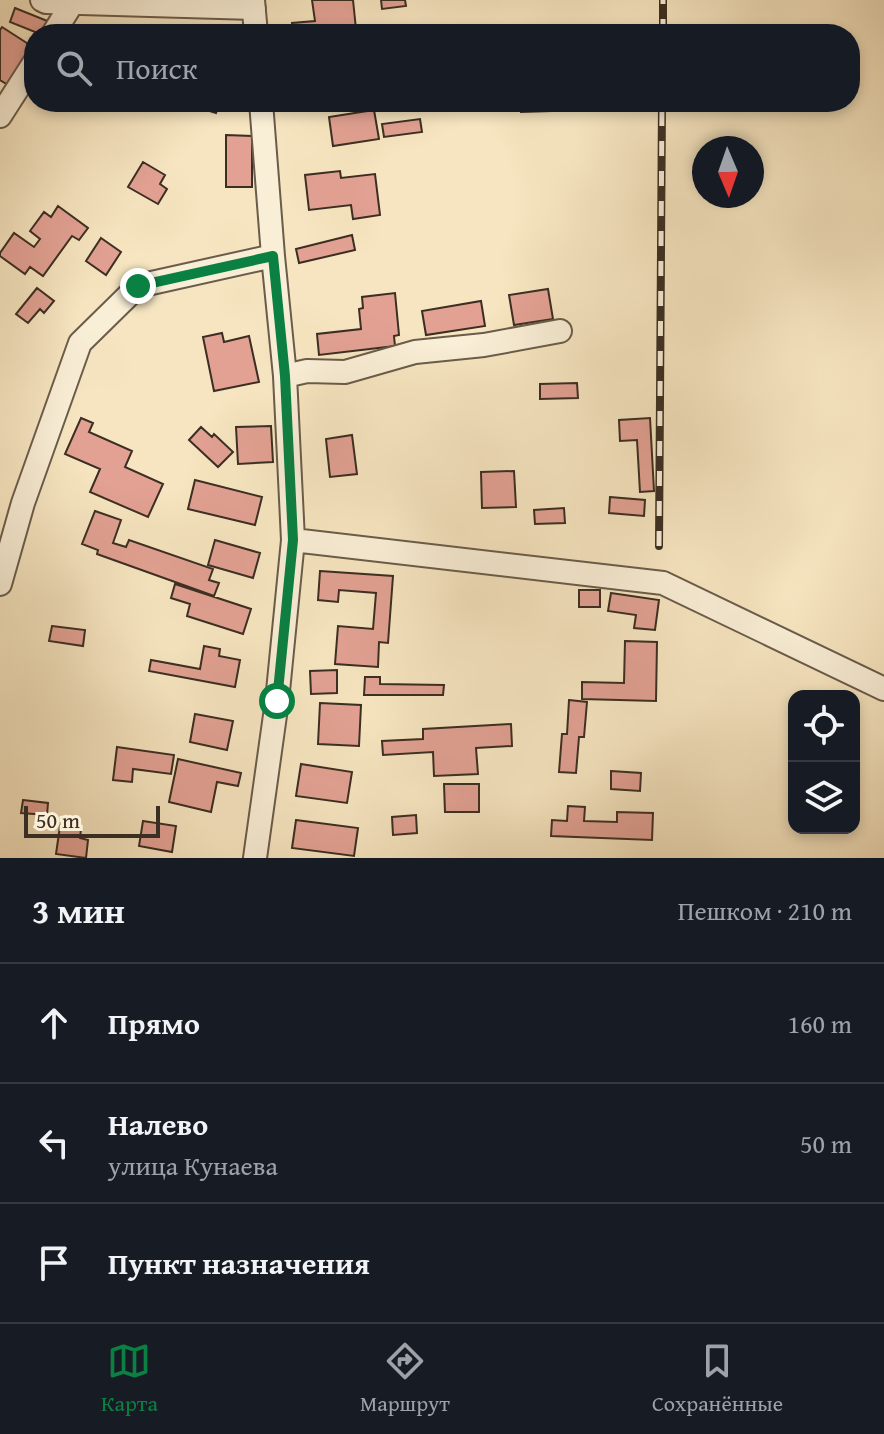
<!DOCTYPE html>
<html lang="ru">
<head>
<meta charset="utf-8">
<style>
  body { margin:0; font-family:"Gentium Book Plus",serif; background:#242831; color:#f1f3f6 }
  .controls { position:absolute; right:24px; bottom:24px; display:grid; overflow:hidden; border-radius:16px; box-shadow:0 4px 12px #0003 }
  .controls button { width:72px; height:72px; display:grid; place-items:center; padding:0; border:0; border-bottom:2px solid #363941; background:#171b24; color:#f1f3f6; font:40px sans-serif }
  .compass { position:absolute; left:692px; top:136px; width:72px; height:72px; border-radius:50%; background:#171b24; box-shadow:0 4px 12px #0003; rotate:178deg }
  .scale { position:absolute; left:24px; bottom:20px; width:136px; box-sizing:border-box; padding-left:8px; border:4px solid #3b2e22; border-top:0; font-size:22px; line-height:28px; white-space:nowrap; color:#3b2e22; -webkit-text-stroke:6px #f9eed6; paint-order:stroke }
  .stop { position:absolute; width:24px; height:24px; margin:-18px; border:6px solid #0b8043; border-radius:50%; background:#fff }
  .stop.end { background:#0b8043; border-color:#fff; box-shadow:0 2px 8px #0008 }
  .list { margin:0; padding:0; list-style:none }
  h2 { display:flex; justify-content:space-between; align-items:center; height:104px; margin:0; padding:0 32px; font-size:34px }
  h2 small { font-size:26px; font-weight:400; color:#9ea1a6 }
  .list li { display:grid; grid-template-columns:52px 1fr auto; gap:24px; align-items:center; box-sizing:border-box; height:120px; padding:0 32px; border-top:2px solid #363941 }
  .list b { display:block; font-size:30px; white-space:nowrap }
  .list p { margin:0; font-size:26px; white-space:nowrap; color:#9ea1a6 }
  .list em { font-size:26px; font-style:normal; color:#9ea1a6 }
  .icon { flex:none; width:44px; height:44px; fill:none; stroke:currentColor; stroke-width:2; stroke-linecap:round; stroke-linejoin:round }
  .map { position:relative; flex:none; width:884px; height:858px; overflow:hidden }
  .search { position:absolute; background:#171b24; box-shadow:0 4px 12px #0003; left:24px; right:24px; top:24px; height:88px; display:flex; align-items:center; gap:20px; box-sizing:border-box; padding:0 28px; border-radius:32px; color:#9ea1a6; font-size:30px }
  .sheet { height:464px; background:#171b24 }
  nav { display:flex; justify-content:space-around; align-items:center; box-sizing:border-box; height:112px; border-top:2px solid #363941; background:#171b24; font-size:22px; color:#9ea1a6 }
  nav a { display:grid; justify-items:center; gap:4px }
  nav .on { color:#0b8043 }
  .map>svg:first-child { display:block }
</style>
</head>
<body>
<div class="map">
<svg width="884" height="858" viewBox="0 0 884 858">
  <rect width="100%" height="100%" fill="#f6e5c0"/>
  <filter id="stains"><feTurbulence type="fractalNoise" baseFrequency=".0025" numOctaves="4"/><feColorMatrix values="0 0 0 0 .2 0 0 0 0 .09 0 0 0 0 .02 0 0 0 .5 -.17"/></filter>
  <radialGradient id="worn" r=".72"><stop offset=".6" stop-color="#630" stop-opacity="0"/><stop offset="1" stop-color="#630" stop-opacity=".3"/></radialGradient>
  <path fill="#e2a193" stroke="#3b2e22" stroke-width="2" d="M312,0H353L356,29L377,26L378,34H293L292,23L315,21Z
    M381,0H405L406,6L382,9Z
    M15,8L50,22L45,34H40L10,22Z
    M2,27L33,47L8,85L0,80V30Z
    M181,102H220L216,113Z
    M520,102H551V111L521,112Z
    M374,110L379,139L333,146L329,117Z
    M420,119L422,132L384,137L382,124Z
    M226,135L252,136V187H226Z
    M143,162L165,175L160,184L167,189L158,204L128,187Z
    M340,171L341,178L375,174L380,215L353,219L351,205L309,210L305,175Z
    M58,206L88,228L79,240L72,236L43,276L30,267L25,274L0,256V253L14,233L34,247L40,239L30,231L44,212L51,217Z
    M352,235L355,250L299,263L296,249Z
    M101,238L121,252L106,275L86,261Z
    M37,288L54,301L44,313L40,309L28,323L16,314Z
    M548,289L553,319L514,325L509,295Z
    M395,293L399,335L394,336L395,346L319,355L317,334L361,329L359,309L363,308L362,297Z
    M481,301L485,326L426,335L422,311Z
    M222,333L224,342L249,336L259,382L214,391L203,337Z
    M577,383L578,398L540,399V384Z
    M81,418L93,423L89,432L132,451L125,467L163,484L148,517L90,492L100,469L65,454Z
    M650,418L654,491L640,492L637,440L620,441L619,420Z
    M271,426L273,462L238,464L236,427Z
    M201,427L212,437L214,434L233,452L218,467L189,440Z
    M352,435L357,474L330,477L326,439Z
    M514,471L516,507L482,508L481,472Z
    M195,480L262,497L255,525L188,509Z
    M610,497L645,500L644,516L609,513Z
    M564,508L565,523L535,524L534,510Z
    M95,511L121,520L113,543L126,547L129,540L213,569L209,580L219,583L214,596L97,554L98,550L82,544Z
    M215,540L260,553L253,578L208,565Z
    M320,571L393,576L388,643L379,642L378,667L335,664L338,626L373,629L376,593L339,590L338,602L318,600Z
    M175,584L251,609L243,634L187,616L190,604L171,598Z
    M579,590H600V607H579Z
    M611,593L659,600L655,630L634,628L636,615L608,611Z
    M52,626L85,630L83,646L49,641Z
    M625,641L657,642L656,701L582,699V682L624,683Z
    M204,646L220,649L219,656L240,660L235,687L149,671L151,660L200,669Z
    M337,670V693L311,694L310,671Z
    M365,677H380V684L444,685L443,695H364Z
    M569,700L587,702L584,737H579L576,773L559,772L562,734H567Z
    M320,703L361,705L359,746L318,744Z
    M195,714L233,721L227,750L190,742Z
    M511,724L512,746L476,748L478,774L434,776L433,752L383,755L382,741L423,739V729Z
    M117,747L174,755L171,774L133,769L132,782L113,780Z
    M178,759L241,773L238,786L217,782L211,812L169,802Z
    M301,764L352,772L347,803L296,796Z
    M611,771L641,773L640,791L611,789Z
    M444,784H479V812H445Z
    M23,800L48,803L47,815L21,813Z
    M568,806L585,807L584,821L617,822V812L653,813L652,840L551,836L552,820L567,821Z
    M416,815L417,833L393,835L392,817Z
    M296,820L358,828L354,856L292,848Z
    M143,821L176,826L172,852L139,846Z
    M60,826L81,829L80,838L88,840L86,858L56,854Z"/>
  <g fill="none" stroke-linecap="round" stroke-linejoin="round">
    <g stroke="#6a5c4a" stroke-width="26">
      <path id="minor" d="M42,0L46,2L254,8
        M253,0L256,34
        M53,34L73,2
        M0,116L34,63
        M285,376L307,371L345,372L415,352L484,345L560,331
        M293,540L663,583L884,689
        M0,584L23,503L80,343L138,286L273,256
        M255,858L277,701L293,540L285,376L273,256L261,102"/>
    </g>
    <use href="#minor" stroke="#f9eed6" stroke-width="22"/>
    <g stroke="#3b2e22" stroke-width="8">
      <path id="rail" d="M663,34V0
        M659,546L662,102"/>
    </g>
    <use href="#rail" stroke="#f9eed6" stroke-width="5" stroke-dasharray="15" stroke-linecap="butt"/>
  </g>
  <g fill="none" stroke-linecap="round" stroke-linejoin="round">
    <path stroke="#0b8043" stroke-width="10" d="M138,286L273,256L285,376L293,540L277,701"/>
  </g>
  <rect width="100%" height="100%" filter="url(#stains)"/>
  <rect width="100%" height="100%" fill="url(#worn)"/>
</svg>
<div class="controls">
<button><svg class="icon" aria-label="locate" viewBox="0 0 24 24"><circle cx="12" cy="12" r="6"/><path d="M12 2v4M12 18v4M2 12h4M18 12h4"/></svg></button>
<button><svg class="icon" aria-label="layers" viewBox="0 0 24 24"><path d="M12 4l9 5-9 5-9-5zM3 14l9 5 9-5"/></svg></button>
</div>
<svg class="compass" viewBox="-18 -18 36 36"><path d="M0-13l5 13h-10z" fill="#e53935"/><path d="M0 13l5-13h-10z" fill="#9ea1a6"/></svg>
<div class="scale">50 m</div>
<div class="stop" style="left:277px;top:701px"></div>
<div class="stop end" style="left:138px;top:286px"></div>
<div class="search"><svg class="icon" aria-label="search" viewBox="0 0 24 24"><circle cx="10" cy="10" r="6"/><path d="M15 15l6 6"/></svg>Поиск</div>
</div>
<section class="sheet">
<h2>3 мин<small>Пешком · 210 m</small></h2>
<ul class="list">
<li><svg class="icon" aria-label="ahead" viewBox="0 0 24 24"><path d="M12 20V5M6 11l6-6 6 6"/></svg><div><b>Прямо</b></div><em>160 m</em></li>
<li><svg class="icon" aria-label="left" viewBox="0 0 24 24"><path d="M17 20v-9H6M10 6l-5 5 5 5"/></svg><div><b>Налево</b><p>улица Кунаева</p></div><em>50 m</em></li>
<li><svg class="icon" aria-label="arrive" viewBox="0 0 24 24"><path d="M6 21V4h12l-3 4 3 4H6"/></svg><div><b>Пункт назначения</b></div></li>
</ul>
</section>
<nav>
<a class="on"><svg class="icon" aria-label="map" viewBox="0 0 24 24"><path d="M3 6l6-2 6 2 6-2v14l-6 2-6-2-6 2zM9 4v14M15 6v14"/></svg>Карта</a>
<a><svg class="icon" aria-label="directions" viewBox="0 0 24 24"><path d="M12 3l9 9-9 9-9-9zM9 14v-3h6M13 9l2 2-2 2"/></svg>Маршрут</a>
<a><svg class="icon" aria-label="saved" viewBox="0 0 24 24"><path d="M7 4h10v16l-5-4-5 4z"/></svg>Сохранённые</a>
</nav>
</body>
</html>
